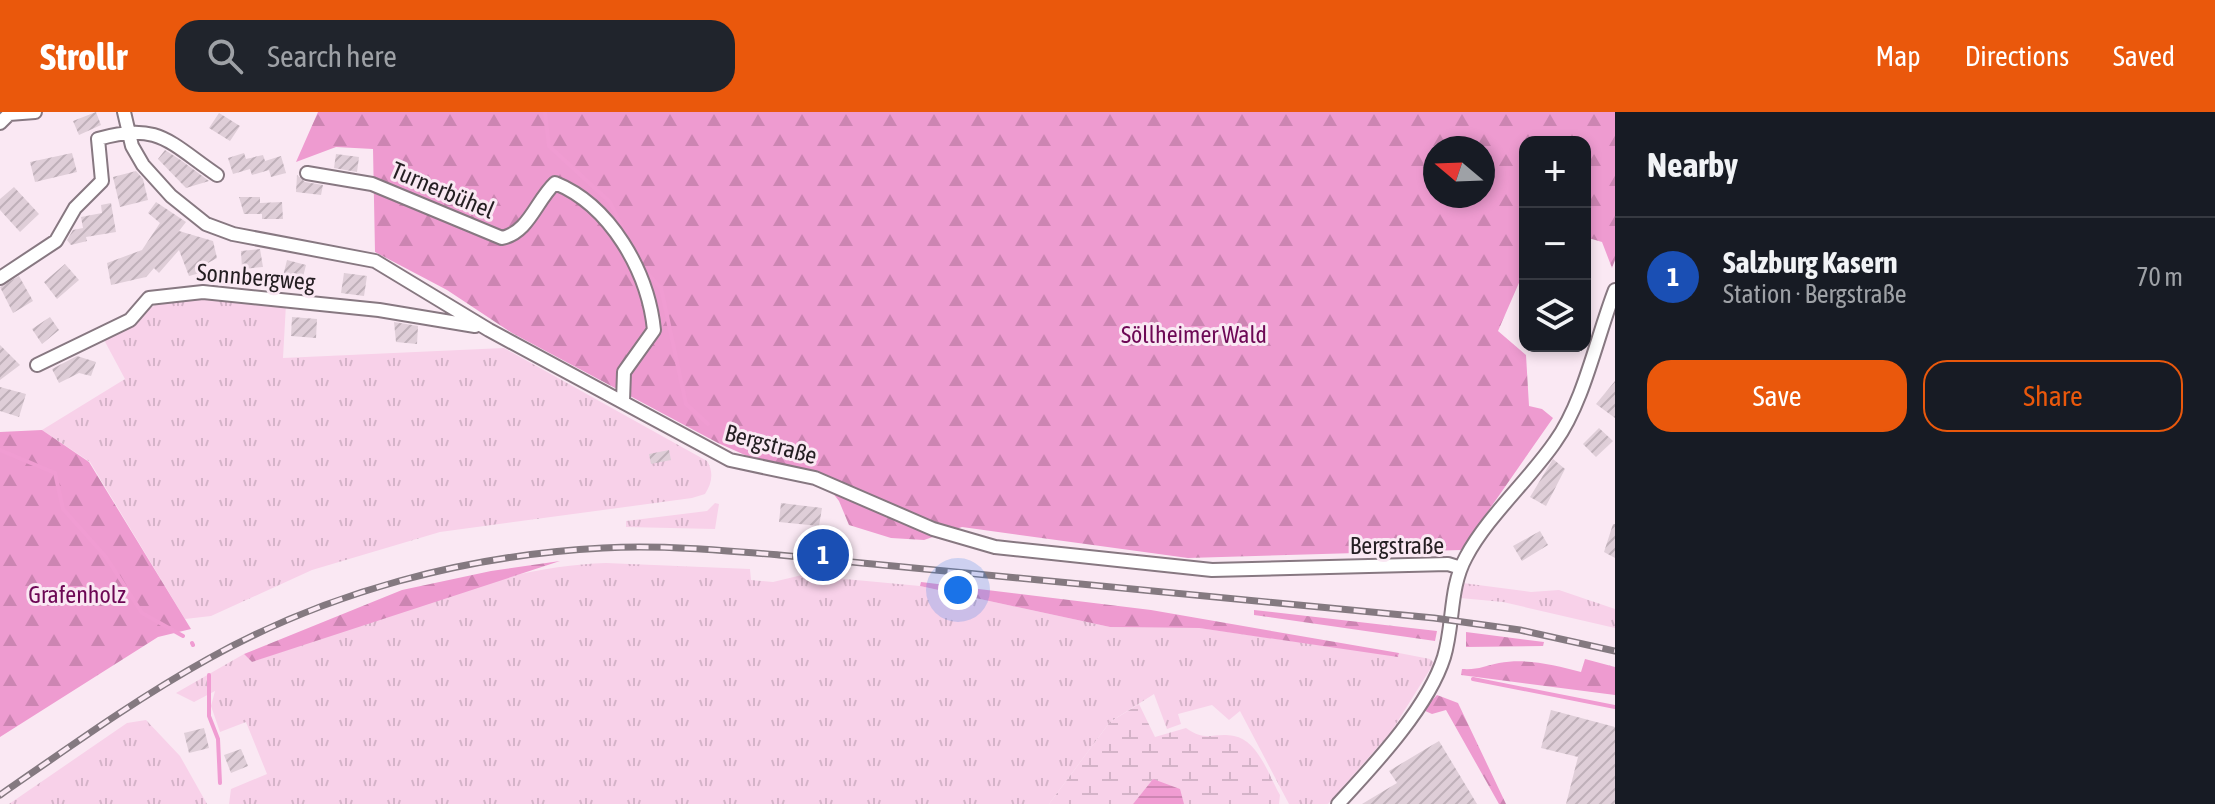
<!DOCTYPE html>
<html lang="en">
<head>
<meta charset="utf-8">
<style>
  body { margin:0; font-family:"Asap Condensed",sans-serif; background:#20242c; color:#f1f3f6 }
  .controls { position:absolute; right:24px; top:24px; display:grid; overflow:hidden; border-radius:16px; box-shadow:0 4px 12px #0003 }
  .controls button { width:72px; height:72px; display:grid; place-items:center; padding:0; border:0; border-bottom:2px solid #363941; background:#171b24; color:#f1f3f6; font:40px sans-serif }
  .compass { position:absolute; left:1423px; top:24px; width:72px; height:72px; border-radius:50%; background:#171b24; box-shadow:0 4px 12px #0003; rotate:289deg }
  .you { position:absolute; left:958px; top:478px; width:28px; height:28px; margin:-20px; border:6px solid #fff; border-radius:50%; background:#1a73e8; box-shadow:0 0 0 12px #1a73e833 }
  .badge { display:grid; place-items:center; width:52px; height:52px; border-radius:50%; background:#ea580c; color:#fff; font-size:26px; font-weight:700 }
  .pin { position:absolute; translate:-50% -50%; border:4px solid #fff; box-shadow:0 2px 8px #0006 }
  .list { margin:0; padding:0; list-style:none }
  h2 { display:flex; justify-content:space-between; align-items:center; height:104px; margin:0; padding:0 32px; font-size:34px }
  h2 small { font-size:26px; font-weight:400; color:#9ea1a6 }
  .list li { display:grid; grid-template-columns:52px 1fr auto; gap:24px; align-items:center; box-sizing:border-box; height:120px; padding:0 32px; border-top:2px solid #363941 }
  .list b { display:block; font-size:30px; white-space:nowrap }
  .list p { margin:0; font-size:26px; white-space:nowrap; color:#9ea1a6 }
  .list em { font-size:26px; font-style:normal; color:#9ea1a6 }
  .actions { display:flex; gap:16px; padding:24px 32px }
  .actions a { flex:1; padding:18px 0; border:2px solid #ea580c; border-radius:24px; text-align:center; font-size:28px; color:#ea580c }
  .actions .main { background:#ea580c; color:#fff }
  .icon { flex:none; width:44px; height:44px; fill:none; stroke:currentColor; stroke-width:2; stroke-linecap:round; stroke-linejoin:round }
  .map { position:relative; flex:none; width:1615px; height:692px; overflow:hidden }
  header { display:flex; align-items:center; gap:48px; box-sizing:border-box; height:112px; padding:0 40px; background:#ea580c; color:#fff }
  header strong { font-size:38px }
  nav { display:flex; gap:44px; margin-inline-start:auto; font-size:28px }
  .search { width:560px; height:72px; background:#20242c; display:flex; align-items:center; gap:20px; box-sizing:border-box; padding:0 28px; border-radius:24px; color:#9ea1a6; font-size:30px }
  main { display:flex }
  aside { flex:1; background:#171b24 }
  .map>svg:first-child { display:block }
</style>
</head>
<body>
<header>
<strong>Strollr</strong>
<div class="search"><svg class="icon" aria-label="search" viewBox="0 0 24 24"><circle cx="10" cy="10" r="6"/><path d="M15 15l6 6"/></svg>Search here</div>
<nav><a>Map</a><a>Directions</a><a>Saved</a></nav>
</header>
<main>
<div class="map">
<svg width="1615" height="692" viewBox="0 0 1615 692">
  <defs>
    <pattern id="grass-tufts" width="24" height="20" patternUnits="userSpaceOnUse" patternTransform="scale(2)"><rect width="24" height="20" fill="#f8d1e9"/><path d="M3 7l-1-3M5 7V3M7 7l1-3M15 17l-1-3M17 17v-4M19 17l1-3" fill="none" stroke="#d4b3c8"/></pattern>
    <pattern id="forest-firs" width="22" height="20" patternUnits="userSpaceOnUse" patternTransform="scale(2)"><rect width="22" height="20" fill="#ee9bd0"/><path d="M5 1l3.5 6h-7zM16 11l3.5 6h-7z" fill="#cc85b2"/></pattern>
    <pattern id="wetland-marsh" width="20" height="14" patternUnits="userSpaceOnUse" patternTransform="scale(2)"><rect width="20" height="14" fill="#f8d1e9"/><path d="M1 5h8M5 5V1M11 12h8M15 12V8" fill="none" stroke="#d4b3c8"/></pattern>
    <pattern id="water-rules" width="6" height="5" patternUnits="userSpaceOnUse" patternTransform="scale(2)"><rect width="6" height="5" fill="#f09cd2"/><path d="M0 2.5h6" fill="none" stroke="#ce86b4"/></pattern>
    <pattern id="building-hatch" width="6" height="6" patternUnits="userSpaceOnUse" patternTransform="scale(2)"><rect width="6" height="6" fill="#dfced8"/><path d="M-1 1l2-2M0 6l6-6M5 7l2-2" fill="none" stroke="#bfb0b9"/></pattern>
  </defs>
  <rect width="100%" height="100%" fill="#fae8f3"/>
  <path fill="url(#grass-tufts)" d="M200,186L286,192L283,246L504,236L707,349C714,360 712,371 705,382L692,386L440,420L312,458L211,504L185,507L90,350L42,318L125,267L103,226L157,192Z
    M715,391L719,392L715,417L626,415V409L707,399Z
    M606,451L750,457L751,468L773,470L802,463L920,474L1110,515L1199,516L1399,544V541L1430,547L1434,551L1391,620L1328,692H1289L1240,599L1229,608L1212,593L1178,602L1181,612L1167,617L1154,582L1110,610L1049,692H229L231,677L267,662L246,610L220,620L211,594L215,579L194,590L176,581L244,542L252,550C360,513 492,454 606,451Z
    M1463,471L1531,480L1559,478L1615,497V516L1503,490L1460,486Z
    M146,608L180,644L207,692H9L127,611Z"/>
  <path fill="url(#forest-firs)" fill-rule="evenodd" d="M318,0H1615V148L1612,156L1602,130L1585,125V30H1525V157L1498,219L1526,243L1529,294L1542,297L1553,306L1461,438L1188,446L962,415L924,428L891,426L849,413L839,389L818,362L765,352L718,331L512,221L447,178L375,140L373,37L336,35L296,50ZM1435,36H1483V84H1435Z
    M42,318L89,350L191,517L158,525L0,625V320Z
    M560,449L252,550L244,542L402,478L491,459Z
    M921,470L1151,498L1399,541L1398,545L1199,516L1110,515L920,474Z
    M1254,498L1437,519L1435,529L1254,503Z
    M1466,520L1544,530L1543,534L1466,535Z
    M1585,547L1615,555V583L1461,563L1462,557C1478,558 1485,554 1499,551C1527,546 1555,553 1581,560Z
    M1437,583L1458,591L1506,692H1499L1446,598L1432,602L1423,598Z"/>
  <path fill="url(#wetland-marsh)" d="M1139,592L1155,625L1186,616C1207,631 1212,620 1234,624C1258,628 1269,664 1280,683L1279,692H1184L1153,667L1133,692H1049L1110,610Z"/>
  <path fill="url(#water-rules)" d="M1153,667L1180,677L1184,692H1133Z"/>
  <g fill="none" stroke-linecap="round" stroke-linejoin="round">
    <path stroke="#f09cd2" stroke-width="4" d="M545,0L549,34L610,90L629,130
      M642,156L661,176L686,292L708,312
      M0,338L55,361L63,397L106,445L142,501L183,524
      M192,531L193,533
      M209,563V604L218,627L220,671
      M1473,567L1615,595"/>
  </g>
  <path fill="url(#building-hatch)" d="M96,0L101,13L79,23L73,9Z
    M219,1L240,14L230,29L209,16Z
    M165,38L182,49L209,69L186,76L158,47Z
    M72,41L77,60L35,70L30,50Z
    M244,41L246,47L263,43L265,49L281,44L286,61L271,65L269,58L252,63L250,57L233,62L228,46Z
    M336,42L359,45L357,60L334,56Z
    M136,59L143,67L148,88L120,95L113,65Z
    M297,63L305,70L323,73L321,83L296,80Z
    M14,75L39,102L20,120L0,98V87Z
    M239,85H260V91L282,90L283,107H262V102H244Z
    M156,90L186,110L179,119L213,129L217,146L199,156L200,161L189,164L179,138L159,161L154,156L146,165L111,173L107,151L142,138L160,111L148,101Z
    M111,91L116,120L86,125L87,129L71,133L67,128L73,118L83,116L81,105L102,101L101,93Z
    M260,137L263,155L242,157L241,139Z
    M287,148L306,153L301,173L282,168Z
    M65,152L79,168L57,187L44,170Z
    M344,161L367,164L364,184L341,181Z
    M19,164L33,189L13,201L0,175Z
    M50,205L59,218L42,232L32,217Z
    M292,205L317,207L316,226L291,224Z
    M394,210L418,214L417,232L396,230Z
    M0,233L20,253L0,268Z
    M77,244L96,250L91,264L79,261L59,271L52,257Z
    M1615,269V306L1596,292Z
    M0,275L26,282L19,305L0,299Z
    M1599,316L1613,329L1596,345L1583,332Z
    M669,338L671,348L651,352L649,342Z
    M1553,347L1565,357L1546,394L1530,385Z
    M781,391L822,396L819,414L779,410Z
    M1613,412H1615V446L1604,440Z
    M1540,419L1548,433L1522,449L1513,434Z
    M1551,598L1615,615V692H1566L1578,645L1541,636Z
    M204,616L209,636L189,641L184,621Z
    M1439,629L1477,692H1362L1397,671L1389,659Z
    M241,637L248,654L231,661L224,643Z"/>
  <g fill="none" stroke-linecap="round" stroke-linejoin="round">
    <g stroke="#877881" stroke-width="16">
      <path id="street" d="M124,0L132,34L143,53L171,84L206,112L233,122L375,149L489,218L730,348L815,366L933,417L995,435L1212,458L1448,452L1461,456
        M0,11L9,2L35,0
        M307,61L372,72L502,126C529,120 536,89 555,71C610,93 648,159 654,218L624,260L623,289
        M0,166L56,129L75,96L102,69L98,27C158,9 170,31 217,63
        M37,253L130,208L149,186L203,180L379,198L475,214
        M1338,692C1373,654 1428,596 1444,545C1454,512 1449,476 1466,445C1487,405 1529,368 1555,330C1584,290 1597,224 1615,178"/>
    </g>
    <use href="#street" stroke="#fff" stroke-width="12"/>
    <g stroke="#847980" stroke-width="7">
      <path id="rail" d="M0,683C68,636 136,587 208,547C327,480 467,443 603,436C662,433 720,438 779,443L1434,506L1520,518L1615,539"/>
    </g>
    <use href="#rail" stroke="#fae8f3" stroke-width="4" stroke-dasharray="12" stroke-linecap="butt"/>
  </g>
  <g text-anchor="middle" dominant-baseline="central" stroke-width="6" stroke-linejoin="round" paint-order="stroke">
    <g font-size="24" fill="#241e22" stroke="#fae8f3">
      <text transform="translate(443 78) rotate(23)">Turnerbühel</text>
      <text transform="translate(256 165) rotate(5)">Sonnbergweg</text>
      <text transform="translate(771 332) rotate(15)">Bergstraße</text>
      <text x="1397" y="433">Bergstraße</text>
    </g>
    <g font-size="24" fill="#6d0855" stroke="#fae8f3">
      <text x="1194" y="222">Söllheimer Wald</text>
      <text x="77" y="482">Grafenholz</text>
    </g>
  </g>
</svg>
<div class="controls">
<button>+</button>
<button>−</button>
<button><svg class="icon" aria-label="layers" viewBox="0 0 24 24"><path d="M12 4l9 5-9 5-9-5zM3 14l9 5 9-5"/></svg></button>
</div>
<svg class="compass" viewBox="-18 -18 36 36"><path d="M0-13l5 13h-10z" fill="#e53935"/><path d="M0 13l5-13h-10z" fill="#9ea1a6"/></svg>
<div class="you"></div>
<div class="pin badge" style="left:823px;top:443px;background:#1a4fb4">1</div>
</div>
<aside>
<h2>Nearby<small></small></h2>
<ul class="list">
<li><span class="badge" style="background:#1a4fb4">1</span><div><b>Salzburg Kasern</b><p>Station · Bergstraße</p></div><em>70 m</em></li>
</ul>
<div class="actions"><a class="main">Save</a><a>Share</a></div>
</aside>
</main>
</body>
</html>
